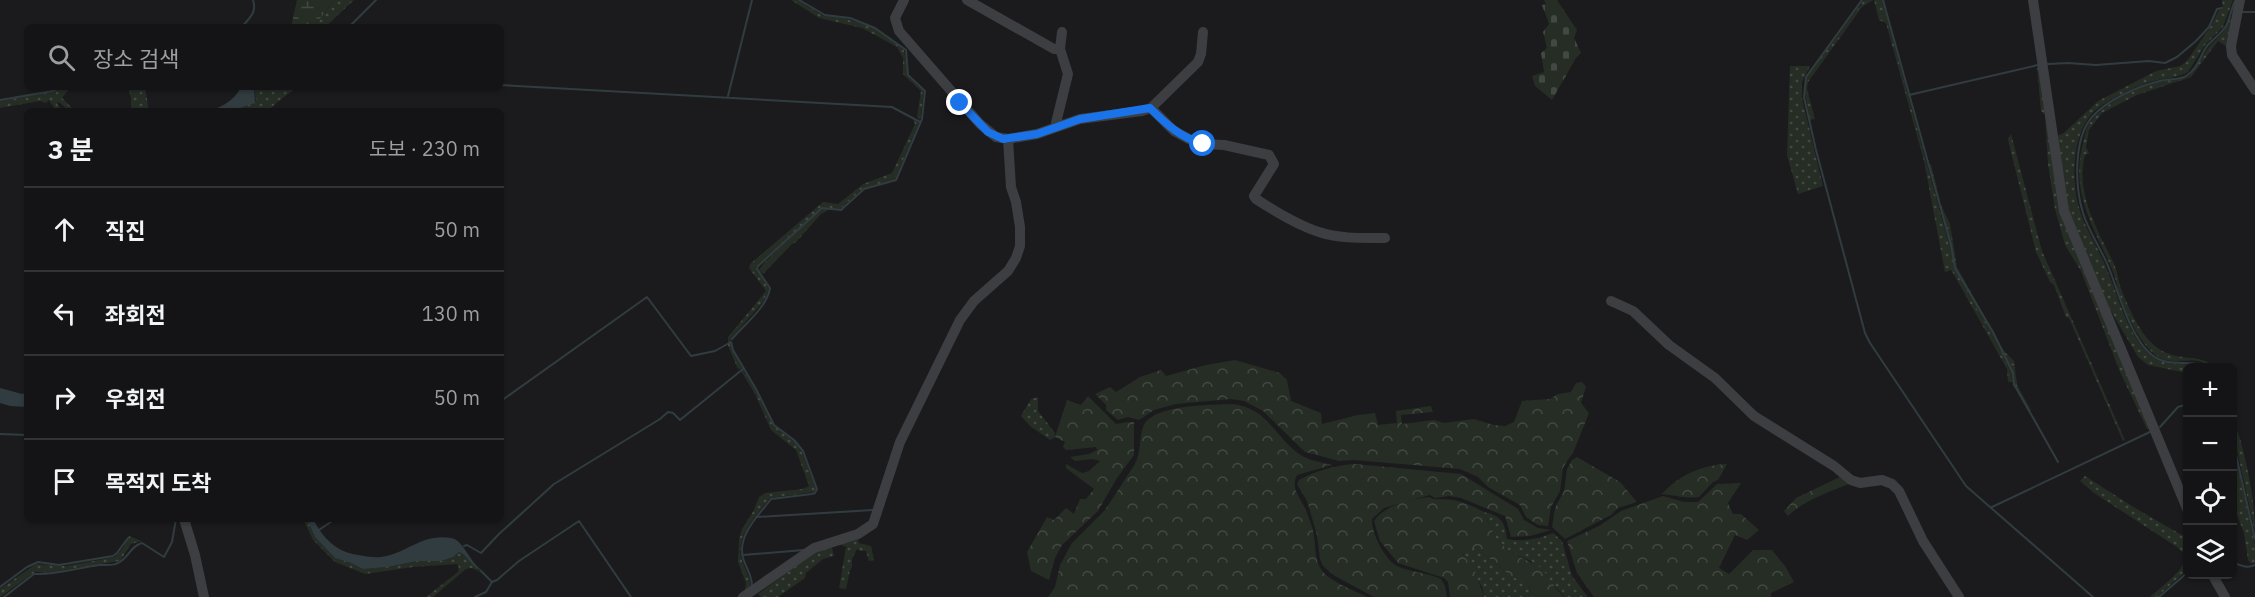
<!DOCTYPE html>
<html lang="ko">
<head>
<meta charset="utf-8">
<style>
  body { margin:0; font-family:"IBM Plex Sans","Noto Sans KR",sans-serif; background:#212123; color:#f1f3f6 }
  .controls { position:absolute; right:18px; bottom:18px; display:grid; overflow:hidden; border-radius:9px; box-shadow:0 2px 4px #0004 }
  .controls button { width:54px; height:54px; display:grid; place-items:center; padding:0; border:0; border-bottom:2px solid #333335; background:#141416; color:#f1f3f6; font:30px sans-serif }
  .stop { position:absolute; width:18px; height:18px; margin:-14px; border:4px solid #1a73e8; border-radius:50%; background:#fff }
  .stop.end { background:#1a73e8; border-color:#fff; box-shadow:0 2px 6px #0008 }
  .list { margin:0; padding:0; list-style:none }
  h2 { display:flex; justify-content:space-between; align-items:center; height:78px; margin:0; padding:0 24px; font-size:26px }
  h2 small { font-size:20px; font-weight:400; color:#9d9ea1 }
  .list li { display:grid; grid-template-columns:39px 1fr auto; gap:18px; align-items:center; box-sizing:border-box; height:84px; padding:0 24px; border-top:2px solid #333335 }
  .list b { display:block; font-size:22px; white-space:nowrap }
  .list em { font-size:20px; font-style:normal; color:#9d9ea1 }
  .icon { flex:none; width:33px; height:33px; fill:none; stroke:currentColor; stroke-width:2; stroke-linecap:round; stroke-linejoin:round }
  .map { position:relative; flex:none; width:2255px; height:597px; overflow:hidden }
  .search { position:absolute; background:#141416; box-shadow:0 2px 4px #0004; left:24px; top:24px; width:480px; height:66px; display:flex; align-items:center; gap:15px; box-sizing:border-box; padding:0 21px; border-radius:9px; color:#9d9ea1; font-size:22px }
  .panel { position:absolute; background:#141416; box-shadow:0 2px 4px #0004; left:24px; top:108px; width:480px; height:414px; border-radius:9px }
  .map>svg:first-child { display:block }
</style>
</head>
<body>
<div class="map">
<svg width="2255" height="597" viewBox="0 0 2255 597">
  <defs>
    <pattern id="green-dots" width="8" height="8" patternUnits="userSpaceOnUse" patternTransform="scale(1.5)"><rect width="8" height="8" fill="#252d25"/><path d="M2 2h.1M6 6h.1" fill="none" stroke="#424943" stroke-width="1.8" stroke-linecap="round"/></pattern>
    <pattern id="forest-crowns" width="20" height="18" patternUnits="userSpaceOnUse" patternTransform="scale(1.5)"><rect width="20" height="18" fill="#252d25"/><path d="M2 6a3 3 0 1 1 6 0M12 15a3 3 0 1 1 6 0" fill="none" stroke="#424943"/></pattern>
    <pattern id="wetland-marsh" width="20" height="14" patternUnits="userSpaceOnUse" patternTransform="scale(1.5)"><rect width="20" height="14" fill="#252d25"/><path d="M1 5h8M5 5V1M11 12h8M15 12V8" fill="none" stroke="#424943"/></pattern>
    <pattern id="cemetery-stones" width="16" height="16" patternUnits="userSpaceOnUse" patternTransform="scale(1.5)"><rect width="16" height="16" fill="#252d25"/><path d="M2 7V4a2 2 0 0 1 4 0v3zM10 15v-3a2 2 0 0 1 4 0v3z" fill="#424943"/></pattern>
  </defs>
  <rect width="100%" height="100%" fill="#1b1b1d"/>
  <path fill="url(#green-dots)" d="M334,0H354L325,27H314Z
    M791,0H797L822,15L844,18L875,28L904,50L909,78L924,91L920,120L917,117L921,91L903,74V58L897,47L862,28L819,18Z
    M1864,0H1873L1862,7L1808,82L1807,89L1815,119L1810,120L1804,89L1807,76Z
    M1874,0H1882L1953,259L1954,268L2002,354L2011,373L2012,382H2008L2007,369L1953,273L1951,270L1945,272L1924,161L1886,23L1879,20Z
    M2222,0H2233L2223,27L2205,45L2188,72C2178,78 2164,78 2153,81C2136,86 2101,102 2090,116C2071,140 2071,186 2081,214C2088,234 2101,252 2108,272C2119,298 2128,338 2152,356C2168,368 2188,361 2205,367L2188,368L2187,373L2148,365L2138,357L2105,301L2065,201L2057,136L2064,133L2098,101L2156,71L2180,66L2186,62L2211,26L2219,10L2223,9Z
    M2231,18L2229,48L2218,41L2191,77L2137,95L2102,113L2089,130L2086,147L2089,153L2085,155C2075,194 2098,230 2114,264C2118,273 2118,282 2122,291C2129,309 2140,334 2155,346C2177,364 2199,352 2215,367C2209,367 2207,364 2202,362C2187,357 2169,367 2154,354C2139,341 2128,317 2121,299C2117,289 2116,278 2112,269C2093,225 2070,193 2083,143C2085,135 2086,127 2091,121C2104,104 2132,90 2153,84C2165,80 2177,80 2189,76L2209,47L2224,31Z
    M1790,66H1810L1802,82V98L1823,186L1798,194L1787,155Z
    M2041,66L2059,199L2151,428L2147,429L2120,372L2081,271L2065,245L2055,209L2048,164L2045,115L2041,111L2037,67Z
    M59,87H71L62,98L75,111H69L59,102L57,104L63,111H56L49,100L46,103L40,101L0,108V101L51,92Z
    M128,87H145L149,111H131V98Z
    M254,87H261L259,89L297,87C290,93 272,105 269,111H231L256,101Z
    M913,119L919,123L895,179L862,189L839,210L822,207L756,267L769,289L763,302L731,338L730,344L742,368L738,369L728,346V337L766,291L749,268L750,264L823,202L838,204L863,184L892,173L915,124Z
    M2011,134L2042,251L2125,440L2123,441L2069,318L2066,317L2054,285L2050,282L2036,252L2011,152L2008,139Z
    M825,208L830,209L821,214L796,242L792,244L763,274L759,270L763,264L814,215Z
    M743,370L755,389L773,425L794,441L802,452L816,489L814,492L770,498C758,514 736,534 741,557C744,568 750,576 751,589L740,597H737L745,591L746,583L738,562L739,540L742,529L754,510L759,497L765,493L802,489L809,486L796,450L771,430L755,394L741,371Z
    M1038,397V411L1055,433V437L1050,440L1030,426L1021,416L1031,399Z
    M2233,418C2235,427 2240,436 2242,446C2249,474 2255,503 2255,532L2233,432Z
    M2233,444L2255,544V563L2251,564L2248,560L2244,533L2235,510L2232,495Z
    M2085,476L2135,508L2187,538V570L2157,597H2150C2159,589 2186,569 2185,558C2185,553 2180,550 2177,547L2094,493L2080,481Z
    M1484,512C1501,516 1505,522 1507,539C1522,542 1539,539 1553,533L1562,541L1572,576L1588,597H1565L1531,561L1512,553L1495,538Z
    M303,519H307L315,537L335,558L351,563L363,569L388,567L417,561H441L453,557L459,552C466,555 472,565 481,571L480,572L472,568L466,569L433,597H426L458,572L459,568L457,564L413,567L365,574L335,562L313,540Z
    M129,536L142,541L131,544L120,561L75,568L59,573L35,572L0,597V589L36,564L66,566L115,557L123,548Z
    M858,538L859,543L871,546L874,560L869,561L866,551H860L857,549L852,559V567L850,570L846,589L839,588L846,547L837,543Z
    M831,544L834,556L823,559L806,573L805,578L778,597H761L758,594L816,551Z
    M1471,549H1478L1507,573L1519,579L1529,587L1533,597H1484L1482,587L1462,552Z"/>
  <path fill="url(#forest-crowns)" d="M1235,360L1280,373L1287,380L1291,401L1321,413L1322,424L1358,415L1375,413L1378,425L1397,423L1396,411L1431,406L1433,412L1401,415L1402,424L1434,420L1444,423L1474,419L1494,425L1505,426L1514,422L1522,401L1550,399L1558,394L1571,392L1576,383L1582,382L1586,387L1581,403L1589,413L1573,453L1569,458L1563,468L1560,491L1551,507L1548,526L1538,525L1526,517L1520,505L1488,487L1478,477L1460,469L1354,460L1339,461L1305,452L1263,411L1244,401L1231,399L1176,404L1154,410L1139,420L1128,417L1118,420L1106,410V405L1095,394L1110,387L1116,392L1140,377L1161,370L1166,376L1206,365Z
    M1088,396L1116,424L1127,422H1134V455L1117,478L1098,511L1062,545L1055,558L1049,580L1031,571L1027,552L1047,517L1054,520L1066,508L1074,514L1080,499H1086L1094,489L1066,468V464L1082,473L1089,471L1100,461L1092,459L1075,461L1070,457L1089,454L1097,450L1096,447L1066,450L1063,447L1065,442L1055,437L1067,400L1081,405Z
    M1232,404C1270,408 1275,440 1304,457C1313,461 1323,463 1332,465L1297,475C1289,489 1303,500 1307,513C1310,521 1313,528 1314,536C1316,548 1314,561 1323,572C1333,583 1354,590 1367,597H1048L1055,587L1060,565L1072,543L1105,510L1135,464C1141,452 1139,440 1143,427C1151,404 1212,405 1232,404Z
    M1577,457L1620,482L1637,502L1618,508L1611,515L1565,539L1552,527L1555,508L1564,491L1567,469L1572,460Z
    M1355,464L1461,474L1518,509L1524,520L1538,528L1551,530L1530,536L1511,537L1505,516L1461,498L1449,496L1435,498L1430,495L1384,508L1372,519C1371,533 1386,562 1399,567C1413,572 1428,573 1441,579L1445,586L1447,597H1374L1335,576L1323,566L1320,559L1317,535L1307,501L1297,484L1299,480C1316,471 1335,465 1355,464Z
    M1727,464L1718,480L1713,482L1699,497C1685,499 1675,495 1662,494C1679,475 1701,465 1727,464Z
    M1842,476L1853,482C1831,492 1805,499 1788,516L1784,511L1796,498Z
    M1741,483L1728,503L1733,514H1741L1759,530L1747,540L1735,535L1719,568L1729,574L1753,550H1772L1785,566L1794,582L1771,593V597H1594L1577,573L1567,541L1599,526L1621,511L1663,496L1684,502H1698L1717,484Z
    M1429,497C1436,501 1444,498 1453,500C1464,502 1474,507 1484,512L1495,538L1512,553L1542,568L1557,590L1565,597H1533L1529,587L1507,573L1478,549H1471L1462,553L1475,571L1484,597H1450L1448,582L1444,578L1398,563L1380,541L1374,521C1384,505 1411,500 1429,497Z"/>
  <path fill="url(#wetland-marsh)" d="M297,0H334L314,27H291Z
    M1931,164L1941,205L1950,224L1957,267L2003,350L2014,361L2017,385L2031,410L2029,413L2013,385L2011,373L2002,354L1954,268L1953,259L1929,165Z"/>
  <path fill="url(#cemetery-stones)" d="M1544,0H1557L1577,30L1574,38L1581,53L1576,58L1552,100L1535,86L1532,76L1544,72L1541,53L1547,48L1543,32L1549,24L1542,5L1546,4Z"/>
  <path fill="#313c41" d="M241,87H254L255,103L231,111H210C223,106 235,100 241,87Z
    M0,388L22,394L27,392V407L10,406L0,403Z
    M307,519H313C323,538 336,552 358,555C366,556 373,558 381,557C408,553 422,533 451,538C464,540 469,562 482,570C471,568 469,556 459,552L453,557L441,561H417L388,567L363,569L351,563L335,558L315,537Z"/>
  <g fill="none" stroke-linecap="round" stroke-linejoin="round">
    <path stroke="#313c41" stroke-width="2" d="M1862,0L1806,77L1804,97L1816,150L1865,333L1870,343L1966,486L2093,597
      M1883,0L1951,245L1955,268L1993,332L2013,373L2014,384L2058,462
      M2243,12H2255
      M242,27C250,17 257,13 253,0
      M349,27L376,0
      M2048,64L2068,63L2096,65L2149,61L2165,63L2177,57L2196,41L2209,27L2217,9L2222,8
      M501,85L892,107L920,122
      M1909,95L2038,65
      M728,96L752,0
      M0,100L53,91L58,87
      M732,339C745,324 767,307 770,288L757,269L758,266L822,208L841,210L864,189L896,180L922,119L925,91L908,75L906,50L875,28L850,18L825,15L799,0
      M2208,368C2192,358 2169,369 2152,355C2131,339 2119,294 2110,271C2103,251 2089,233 2083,213C2075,187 2073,139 2092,117C2107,100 2138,86 2160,81C2168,79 2179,80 2186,76C2197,70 2200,56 2207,46C2213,39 2221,34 2226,26C2230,19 2231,9 2235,1
      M501,401L647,297L691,356L715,351L731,342L733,350L756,389L774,425L794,440L803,451L817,489L815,493L812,494L771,499C759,515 737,535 743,558C746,568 752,575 752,586
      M2160,427L2178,407L2188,404
      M0,434L27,435
      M2232,437L2255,539
      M1992,507L2152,431
      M756,517L873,510
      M319,530L335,519
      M464,546L467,545L481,553L499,534L554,484L660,419L668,412L673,413L680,420L743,369
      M743,555L804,550
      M2232,562C2240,565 2247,569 2255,565
      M481,571L492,582L497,580L519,561L579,521L631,597
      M0,587L27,567L38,562L59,565L113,556L117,553L128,538
      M4,597L34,574C58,575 76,568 99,565C105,565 113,566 118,563C129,558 130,546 142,543L164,557L172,542L176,519
      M475,597L486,592L492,582
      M2159,597L2188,572"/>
    <path stroke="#3c3e42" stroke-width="10" d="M904,0L895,18L899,31L980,124L996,137L1008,139L1037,134L1080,119L1142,111L1151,108L1198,62L1201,54L1203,32
      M967,0L1054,49H1060
      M2033,0L2064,211L2188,511
      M2240,0L2231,46L2232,55L2255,90
      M1151,108L1174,131L1189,139L1203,144L1224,145L1269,155L1274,164L1254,196L1256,199C1276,212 1297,225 1319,232C1339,239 1364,238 1385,238
      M1055,127L1068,74L1060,49L1062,32
      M1611,301L1633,311L1669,345L1715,378L1754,416L1834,466L1851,480L1860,483L1882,480L1892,484L1899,491L1923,541L1959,597
      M184,519L195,555L204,597
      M2212,574L2225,597
      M743,597L814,548L858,534L873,524L900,442L960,320L974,301L1008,271L1016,258L1020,246V227L1016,202L1011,187L1008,139"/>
  </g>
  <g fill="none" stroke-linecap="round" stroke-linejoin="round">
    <path stroke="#1a73e8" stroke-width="8" d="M960,103L988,132L1003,139L1037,134L1080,119L1150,108C1167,125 1180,137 1203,144"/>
  </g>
</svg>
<div class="controls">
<button>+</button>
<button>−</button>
<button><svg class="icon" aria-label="locate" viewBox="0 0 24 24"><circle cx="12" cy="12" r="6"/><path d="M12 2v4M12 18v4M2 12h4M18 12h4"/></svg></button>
<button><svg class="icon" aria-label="layers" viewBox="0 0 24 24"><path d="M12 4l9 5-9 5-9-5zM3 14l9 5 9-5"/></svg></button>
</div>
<div class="stop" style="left:1203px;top:144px"></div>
<div class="stop end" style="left:960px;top:103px"></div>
<div class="search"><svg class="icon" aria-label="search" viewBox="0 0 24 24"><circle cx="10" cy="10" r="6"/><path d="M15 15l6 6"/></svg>장소 검색</div>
<section class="panel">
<h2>3 분<small>도보 · 230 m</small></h2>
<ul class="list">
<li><svg class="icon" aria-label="ahead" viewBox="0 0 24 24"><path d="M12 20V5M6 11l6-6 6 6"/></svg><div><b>직진</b></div><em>50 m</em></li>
<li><svg class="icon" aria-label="left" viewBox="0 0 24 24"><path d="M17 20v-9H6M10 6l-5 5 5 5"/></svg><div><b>좌회전</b></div><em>130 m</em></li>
<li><svg class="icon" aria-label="right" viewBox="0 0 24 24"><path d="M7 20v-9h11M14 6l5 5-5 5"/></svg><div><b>우회전</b></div><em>50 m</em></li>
<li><svg class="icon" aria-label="arrive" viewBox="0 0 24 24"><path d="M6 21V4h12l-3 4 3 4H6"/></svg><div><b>목적지 도착</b></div></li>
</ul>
</section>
</div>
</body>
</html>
